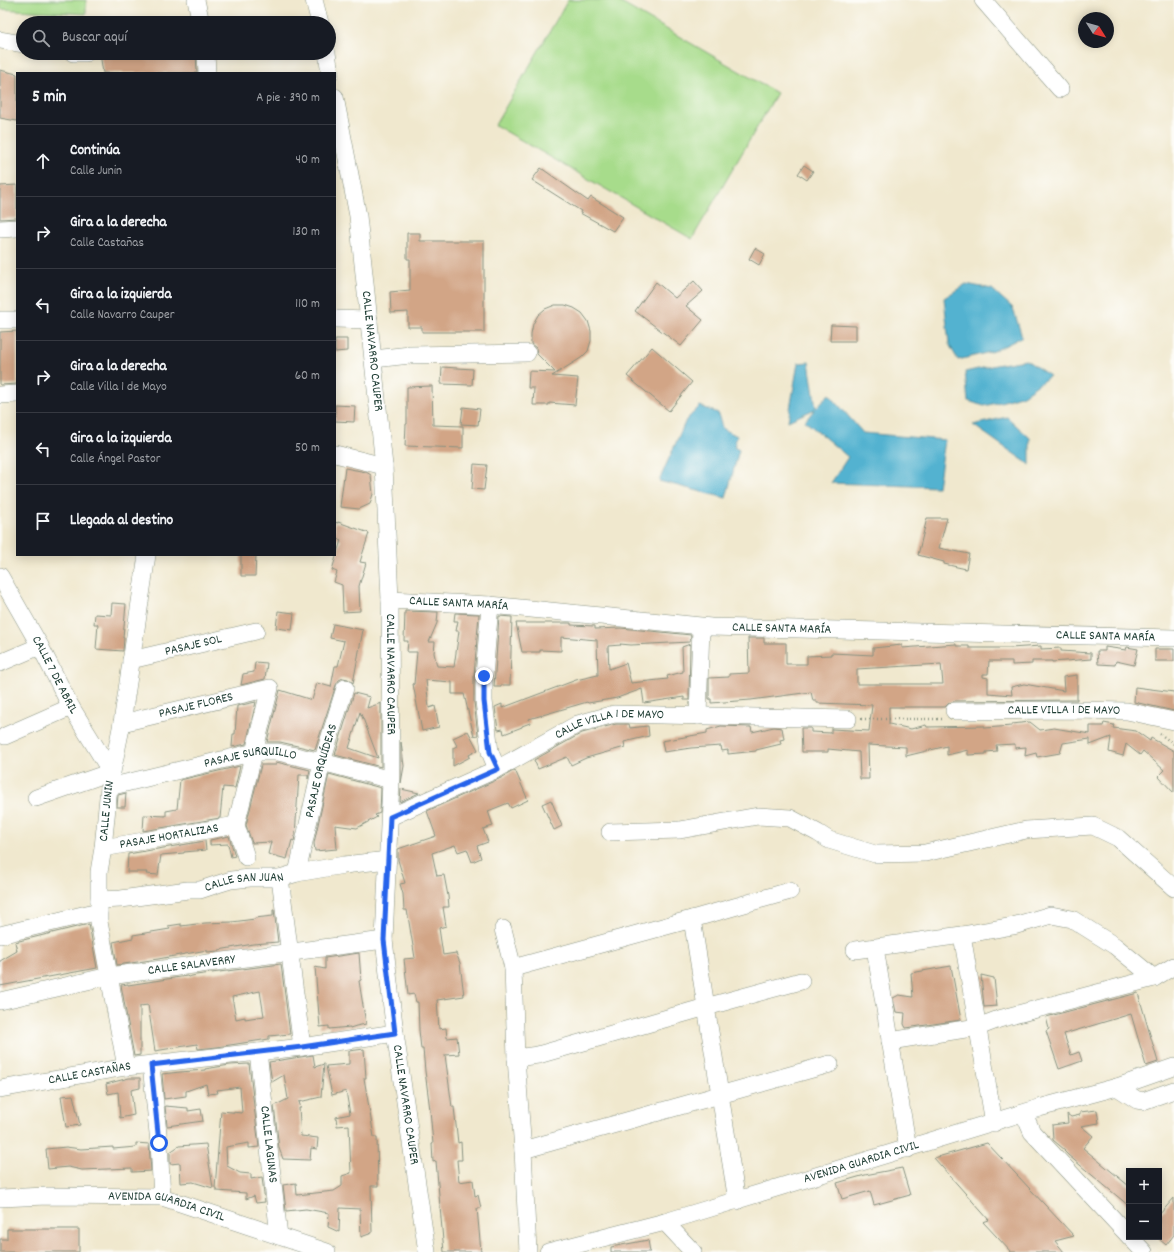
<!DOCTYPE html>
<html lang="es">
<head>
<meta charset="utf-8">
<style>
  body { margin:0; font-family:Dekko,sans-serif; background:#242831; color:#f1f3f6 }
  .controls { position:absolute; right:12px; bottom:12px; display:grid; overflow:hidden; border-radius:0px; box-shadow:0 2px 10px #0003 }
  .controls button { width:36px; height:36px; display:grid; place-items:center; padding:0; border:0; border-bottom:1px solid #363941; background:#171b24; color:#f1f3f6; font:20px sans-serif }
  .compass { position:absolute; left:1078px; top:12px; width:36px; height:36px; border-radius:50%; background:#171b24; box-shadow:0 2px 10px #0003; rotate:127deg }
  .stop { position:absolute; width:12px; height:12px; margin:-9px; border:3px solid #2563eb; border-radius:50%; background:#fff }
  .stop.end { background:#2563eb; border-color:#fff; box-shadow:0 1px 4px #0008 }
  .list { margin:0; padding:0; list-style:none }
  h2 { display:flex; justify-content:space-between; align-items:center; height:52px; margin:0; padding:0 16px; font-size:17px }
  h2 small { font-size:13px; font-weight:400; color:#9ea1a6 }
  .list li { display:grid; grid-template-columns:26px 1fr auto; gap:12px; align-items:center; box-sizing:border-box; height:72px; padding:0 16px; border-top:1px solid #363941 }
  .list b { display:block; font-size:15px; white-space:nowrap }
  .list p { margin:0; font-size:13px; white-space:nowrap; color:#9ea1a6 }
  .list em { font-size:13px; font-style:normal; color:#9ea1a6 }
  .icon { flex:none; width:22px; height:22px; fill:none; stroke:currentColor; stroke-width:2; stroke-linecap:round; stroke-linejoin:round }
  .map { position:relative; flex:none; width:1174px; height:1252px; overflow:hidden }
  .search { position:absolute; background:#171b24; box-shadow:0 2px 10px #0003; left:16px; top:16px; width:320px; height:44px; display:flex; align-items:center; gap:10px; box-sizing:border-box; padding:0 14px; border-radius:22px; color:#9ea1a6; font-size:15px }
  .panel { position:absolute; background:#171b24; box-shadow:0 2px 10px #0003; left:16px; top:72px; width:320px; height:484px; border-radius:0px }
  .map>svg:first-child { display:block }
</style>
</head>
<body>
<div class="map">
<svg width="1174" height="1252" viewBox="0 0 1174 1252">
  <rect width="100%" height="100%" fill="#fdfcf7"/>
  <filter id="ink" filterUnits="userSpaceOnUse"><feTurbulence type="fractalNoise" baseFrequency=".025" numOctaves="2"/><feDisplacementMap in="SourceGraphic" scale="8" xChannelSelector="R" yChannelSelector="G"/><feConvolveMatrix kernelMatrix="1 2 1 2 8 2 1 2 1" color-interpolation-filters="sRGB"/></filter>
  <filter id="wash" filterUnits="userSpaceOnUse"><feTurbulence type="fractalNoise" baseFrequency=".012" numOctaves="4" result="noise"/><feDisplacementMap in="SourceGraphic" scale="16" xChannelSelector="R" yChannelSelector="G"/><feGaussianBlur stdDeviation="0.9" result="paint"/><feColorMatrix in="noise" values="0 0 0 0 0 0 0 0 0 0 0 0 0 0 0 0 0 1.4 0 .05"/><feComposite in="paint" operator="in"/></filter>
  <g filter="url(#wash)">
    <rect width="100%" height="100%" fill="#f0e8ce"/>
    <path fill="#a7dc8b" stroke="#638c60" d="M0,0H86V14L0,9Z
      M568,0H616L777,93L692,239L495,125Z"/>
    <path fill="#52b2d0" stroke="#387882" d="M966,284L992,289L1013,308L1022,337L994,351L958,360L949,344L944,298Z
      M1026,360L1050,376L1023,395L1004,401L984,406L968,401L965,372L996,365Z
      M809,362L816,408L829,394L863,433L945,440L938,487L831,483L848,457L805,421L815,409L788,421L798,363Z
      M700,406L718,413L722,428L737,436L734,447L739,450L726,498L659,481L686,420Z
      M1007,417L1030,438V465L973,425Z"/>
    <g id="blocks">
      <path fill="#d2a586" fill-rule="evenodd" d="M100,53H196L197,73H103Z
        M0,70L17,74V121L0,118Z
        M804,165L813,171L807,180L798,174Z
        M541,168L588,201L591,197L623,217L613,231L580,213L581,211L532,180Z
        M17,185V218L0,219V186Z
        M407,233H420V241H484V332H422V327H408V312L391,313L390,292L410,290V259H407Z
        M755,248L765,254L759,265L749,259Z
        M694,281L703,291L686,306L703,320L681,346L635,311L656,282L675,298Z
        M555,305H565L574,308L582,313L588,321L591,331V341L588,351L581,358L552,376L578,378L575,405L549,403V405H533L534,388H528L529,371L555,372L537,354L536,348L531,344V334L533,324L538,315L545,309Z
        M831,325L856,326V341H830Z
        M17,331V384L0,385V332Z
        M335,339H347V351L335,352Z
        M652,347L692,382L669,411L627,376Z
        M442,367L473,369L472,385L441,384Z
        M432,386L433,425L463,426V448L405,446L406,424H407V387Z
        M335,405L355,406L354,422L335,421Z
        M463,407L480,409L478,425L461,424Z
        M474,464L487,465L484,490L472,489Z
        M345,468L366,472L371,475L373,494L370,504L359,509L340,507Z
        M927,518H947L939,548L969,554L966,569L944,564V562L918,555Z
        M335,522L338,523V522L369,533L360,562L366,563L359,586L360,611L343,612L342,585L334,582L337,572L332,570L341,540L335,538Z
        M241,555H256L255,576H241Z
        M112,603L126,604L123,638H124L123,651L96,649L98,624H94L95,614L111,615Z
        M278,611L294,613L292,630L276,628Z
        M405,611L438,612L437,623L429,642H435L434,653L437,666L454,667L459,631H456L458,621H454L455,613L479,614L474,676V702L478,735L474,736L464,694H452V682L426,680L429,708L435,706L439,727L422,731L413,684H414L417,652H407L408,641H404Z
        M499,616L512,617L510,685H501V687H494Z
        M516,623H571V625L595,626V629L621,628L691,635L690,642L631,645L620,644L621,645L608,646L609,669L626,663L631,683L668,679L667,676L683,672L682,647L690,644L689,700H684V697L644,703L642,689L617,698L588,703L587,702L529,719L530,723L522,726V727L504,734L503,729L498,730L495,707L502,704V708L576,680L598,675L597,640L561,637V651L540,650V652H522Z
        M333,624L363,630L353,683L348,679L343,678L339,680L336,685L315,750L280,742H267L280,690L312,700L317,683L331,687L335,666H338L344,641L330,638Z
        M748,638H764V643H786V664H807V656L831,655V653L873,655V648L902,645V648L956,644V646H969V648H1010L1041,646V649L1061,648V651L1091,653V659L1052,662V661H1032V664L1012,665V661H989L988,674H983V677L988,678V693L1012,695L1011,687L1024,684L1064,691L1063,677L1077,675V700L954,701L949,703L945,707H889V724L911,729L926,725L927,727L985,726V728L1012,726V724L1030,722L1040,730L1054,728L1090,734V726H1103L1104,723L1114,725L1113,728L1136,731L1150,741L1151,738L1174,751V793L1158,776L1164,770L1143,751L1140,755L1126,744L1123,756L1109,752L1111,737L1090,745V739L1063,743L1060,753L1037,757L1036,753L1025,756L1026,747L1015,748V744L996,745L997,751L986,752V754L968,755V750L947,755V746L906,756V747L868,745L869,779H860L859,752L828,749V752H802L801,728H811V732L831,733V729L869,731L872,705L817,703V701H813L811,692L751,700L711,703V699H709V678L729,677V674L749,673ZM941,664L943,684H857V669Z
        M1105,647L1126,650L1127,647L1138,649L1134,665L1116,661L1115,665L1098,664L1097,651H1105Z
        M1155,649H1174V661H1155Z
        M255,662L267,663L265,679L241,685L243,674L254,672Z
        M1135,687L1174,692V711L1134,702Z
        M354,693L370,697L367,708L381,703V767L335,755ZM360,712L364,721L378,758L349,748Z
        M256,702L246,744L232,747L233,734H235L237,706Z
        M616,724H629L630,728L648,726L649,736L624,742L625,747L586,758L571,765L567,757L538,769L534,760L582,733Z
        M721,726L751,727L752,732L774,727L782,728L784,739L780,740L781,744L756,750V751L728,754V750L722,751L721,746L691,748L664,752L662,741L707,733V730Z
        M468,731L478,750L469,755L470,757L453,766V748L457,746L453,738Z
        M401,742L404,766L401,783Z
        M276,762L310,770L308,779V775H299L295,836L294,841L292,840L287,859L268,854L271,842L252,843L246,825L261,765H276Z
        M240,766L235,788L223,787L220,818L143,831L144,815L166,816V811L177,809L180,780Z
        M515,770L528,800L511,808L508,803L488,811L493,826L483,829L488,842L477,846L481,858L472,862L467,849L458,852L455,845L432,853L437,876L444,875L448,896L449,907H443L446,926L439,928L443,955L456,953L460,963L464,996L437,1000L439,1029L446,1028L447,1038L457,1037L459,1054L445,1055L452,1107H454L458,1143L461,1142L462,1160H457L459,1182L473,1180L475,1196L478,1195L481,1208H477L481,1252H444L436,1161L433,1162L432,1144H433L430,1110L425,1071L423,1049H421L419,1030L418,1002H416L414,994L408,995L404,959L415,958L407,910H404L403,894L400,884L405,883L398,860V849L436,836L427,811L501,778Z
        M329,774L381,788L380,813L375,815L377,817L357,828L335,825L337,849L315,851L314,843Z
        M401,789L419,793L400,802Z
        M126,793L125,807H117L118,795Z
        M551,800L562,826L554,830L542,804Z
        M229,836L235,856L231,857L228,844L210,845V840Z
        M205,841L206,850L184,852V853L161,855L158,875L146,874L147,872H127L128,854Z
        M273,910H274L278,942L253,944L219,950V951L207,952V950L158,959L117,965L113,942L133,938V935L170,929L168,926L181,924V926L205,923L232,922L255,919V918L273,916Z
        M89,924L97,968L0,986V961L17,951L15,942Z
        M359,953L361,980L359,981L366,1024L356,1026L350,1028V1027L329,1029V1026L320,1027L315,967L325,969V958Z
        M281,964L290,1034L269,1036V1039L217,1047L198,1049L197,1044L155,1051L148,1005L140,1006V1055L134,1056L121,985L128,984V985L187,976L188,977L196,975ZM260,991L264,1016L245,1019V1017L236,1019L232,997Z
        M951,966L961,1020L906,1028L904,1024L905,1013L896,1012L893,998L899,995L913,997L911,973Z
        M981,975L994,978L997,1006L984,1007Z
        M1138,993L1158,1062L1146,1066L1131,1014L1064,1034L1071,1055L1079,1052L1082,1061L1059,1069L1046,1031L1049,1029L1046,1017Z
        M364,1049L366,1078H364L374,1137H377L378,1186H371L372,1233L361,1237L360,1209L340,1208L339,1232L328,1227L329,1213L306,1209L286,1211L283,1185L296,1183L297,1195L334,1191L342,1186V1176L351,1173L349,1125L337,1126L336,1117L350,1114L346,1091L332,1095L326,1066L349,1064V1051Z
        M313,1055L315,1067L324,1064L321,1097L299,1102L301,1108H299L301,1136L318,1138L317,1149L311,1148L310,1160L283,1159L279,1148L274,1106L288,1099L284,1075L272,1082L269,1062Z
        M249,1064L259,1147L249,1148V1143L226,1147L227,1166L240,1173L251,1174V1179L262,1177L265,1202L256,1203L254,1196L246,1199V1193L217,1191V1189L215,1188L221,1111L242,1113L240,1087L217,1090L218,1093L208,1094L206,1084L186,1091V1096L164,1099L162,1074L180,1072L205,1070V1069L230,1065Z
        M129,1078H140V1088L131,1090L134,1115L120,1118L118,1092L108,1094L106,1084Z
        M73,1095L80,1125L66,1127L61,1096Z
        M165,1106L188,1108V1111L201,1109L203,1121L167,1126Z
        M1097,1110L1099,1123L1081,1126L1093,1136L1083,1148L1129,1186V1206L1068,1155L1064,1151L1065,1150L1053,1140L1052,1125L1068,1123L1067,1114L1071,1117L1080,1115V1112Z
        M136,1143L149,1144L151,1171L132,1172V1168L82,1170L68,1167L48,1169L46,1149L66,1147L81,1149L113,1147V1149L136,1147Z
        M987,1143L1074,1236L1055,1241L1064,1252H1011L983,1222L989,1220L934,1158Z
        M206,1144L213,1188L193,1182L181,1183L180,1163L170,1164V1152L179,1146Z
        M902,1168L910,1195L874,1205L870,1191L842,1199L837,1183L865,1175Z
        M1174,1198V1235L1166,1245L1159,1239V1215Z
        M7,1229H79V1252H0V1239H7Z
        M648,1240L650,1252H611V1247Z"/>
    </g>
  </g>
  <g filter="url(#ink)">
    <use href="#blocks" fill-opacity="0" stroke="#889281" stroke-width="1"/>
    <g fill="none" stroke-linecap="round" stroke-linejoin="round">
      <g stroke="#889281" stroke-width="18">
        <g id="minor">
          <path d="M196,0L201,23"/>
          <path d="M314,0L320,23"/>
          <path d="M983,0L1060,89"/>
          <path d="M0,40L23,44"/>
          <path d="M73,53H86"/>
          <path d="M206,53L207,73"/>
          <path d="M327,53L330,73"/>
          <path id="s1" d="M335,97L358,216L384,466L390,600L391,780L384,940L395,1033L427,1252"/>
          <path d="M0,229L17,228"/>
          <path d="M335,319L369,320"/>
          <path d="M0,320H17"/>
          <path d="M374,359L410,355L527,353"/>
          <path d="M0,395L17,394"/>
          <path d="M335,454L384,466"/>
          <path id="s2" d="M0,576L40,646L71,707L111,772L36,798"/>
          <path id="s3" d="M390,600L490,605L711,627L1174,638"/>
          <path d="M490,605L484,676V701L490,752L497,769"/>
          <path id="s4" d="M131,660L256,631"/>
          <path d="M0,663L40,646"/>
          <path id="s5" d="M954,711L1076,710L1127,711L1174,721"/>
          <path d="M698,716L701,627"/>
          <path id="s6" d="M122,723L270,688L236,825L246,857"/>
          <path d="M5,736L71,707"/>
          <path id="s7" d="M109,787L255,752H278L322,762L391,780"/>
          <path id="s8" d="M390,817L497,769L578,724L614,714L848,719"/>
          <path d="M610,832L680,830L758,816L790,818L818,833L829,840L875,854L925,853L1026,830L1093,826L1118,838L1174,888"/>
          <path id="s9" d="M103,848L236,825"/>
          <path id="s10" d="M297,873L322,762L345,688"/>
          <path d="M280,878L302,1047"/>
          <path id="s11" d="M99,900L121,899L188,890H200L218,884L231,880L250,878H280L297,873L344,865L388,860"/>
          <path d="M692,919L737,1201"/>
          <path d="M503,929L513,968L516,1058L523,1150L528,1252"/>
          <path d="M0,935L99,911"/>
          <path d="M962,935L994,1123"/>
          <path d="M875,948L908,1149"/>
          <path d="M855,950L962,935L1013,926L1051,915L1072,919L1115,946L1154,978"/>
          <path d="M513,968L692,919L790,891"/>
          <path id="s12" d="M0,1001L109,976L384,940"/>
          <path d="M890,1041L978,1027L999,1019L1154,978L1174,966"/>
          <path id="s13" d="M258,1052L279,1236"/>
          <path d="M516,1058L538,1055L706,1007L801,981"/>
          <path d="M151,1065L159,1143L162,1197"/>
          <path id="s14" d="M126,1067L99,922V872L103,848L109,787L122,723L147,555"/>
          <path d="M1117,1087L1137,1100L1143,1101L1174,1090"/>
          <path id="s15" d="M0,1089L126,1067L302,1047L395,1033"/>
          <path d="M1024,1114L1032,1132L1129,1236"/>
          <path d="M523,1150L830,1064"/>
          <path id="s16" d="M0,1198L47,1196L162,1197L327,1252"/>
          <path d="M665,1222L693,1252"/>
          <path d="M1130,1237L1144,1252"/>
          <path id="s17" d="M548,1252L665,1222L1039,1108L1117,1087L1174,1067"/>
        </g>
      </g>
      <path stroke="#889281" stroke-width="2.5" stroke-dasharray="1 3" stroke-linecap="butt" d="M861,719H944
        M1160,734L1174,744"/>
      <use href="#minor" stroke="#fff" stroke-width="17"/>
    </g>
  </g>
  <g fill="none" stroke-linecap="round" stroke-linejoin="round" filter="url(#ink)">
    <path stroke="#2563eb" stroke-width="5" d="M159,1143L151,1065L302,1047L395,1033L384,940L390,817L498,769L490,752L484,701V676"/>
  </g>
  <g text-anchor="middle" dominant-baseline="central" stroke-width="3" stroke-linejoin="round" paint-order="stroke">
    <g font-size="13" fill="#1f3d34" stroke="#fdfcf7">
      <text stroke="none"><textPath href="#s1" startOffset="257">CALLE NAVARRO CAUPER</textPath></text>
      <text stroke="none"><textPath href="#s3" startOffset="69">CALLE SANTA MARÍA</textPath></text>
      <text stroke="none"><textPath href="#s3" startOffset="393">CALLE SANTA MARÍA</textPath></text>
      <text stroke="none"><textPath href="#s3" startOffset="717">CALLE SANTA MARÍA</textPath></text>
      <text stroke="none"><textPath href="#s4" startOffset="64">PASAJE SOL</textPath></text>
      <text stroke="none"><textPath href="#s1" startOffset="581">CALLE NAVARRO CAUPER</textPath></text>
      <text stroke="none"><textPath href="#s2" startOffset="113">CALLE 7 DE ABRIL</textPath></text>
      <text stroke="none"><textPath href="#s6" startOffset="76">PASAJE FLORES</textPath></text>
      <text stroke="none"><textPath href="#s5" startOffset="110">CALLE VILLA 1 DE MAYO</textPath></text>
      <text stroke="none"><textPath href="#s8" startOffset="241">CALLE VILLA 1 DE MAYO</textPath></text>
      <text stroke="none"><textPath href="#s7" startOffset="145">PASAJE SURQUILLO</textPath></text>
      <text stroke="none"><textPath href="#s10" startOffset="105">PASAJE ORQUÍDEAS</textPath></text>
      <text stroke="none"><textPath href="#s14" startOffset="259">CALLE JUNIN</textPath></text>
      <text stroke="none"><textPath href="#s9" startOffset="67">PASAJE HORTALIZAS</textPath></text>
      <text stroke="none"><textPath href="#s11" startOffset="147">CALLE SAN JUAN</textPath></text>
      <text stroke="none"><textPath href="#s12" startOffset="195">CALLE SALAVERRY</textPath></text>
      <text stroke="none"><textPath href="#s15" startOffset="91">CALLE CASTAÑAS</textPath></text>
      <text stroke="none"><textPath href="#s1" startOffset="1013">CALLE NAVARRO CAUPER</textPath></text>
      <text stroke="none"><textPath href="#s13" startOffset="93">CALLE LAGUNAS</textPath></text>
      <text stroke="none"><textPath href="#s17" startOffset="326">AVENIDA GUARDIA CIVIL</textPath></text>
      <text stroke="none"><textPath href="#s16" startOffset="168">AVENIDA GUARDIA CIVIL</textPath></text>
    </g>
  </g>
</svg>
<div class="controls">
<button>+</button>
<button>−</button>
</div>
<svg class="compass" viewBox="-18 -18 36 36"><path d="M0-13l5 13h-10z" fill="#e53935"/><path d="M0 13l5-13h-10z" fill="#9ea1a6"/></svg>
<div class="stop" style="left:159px;top:1143px"></div>
<div class="stop end" style="left:484px;top:676px"></div>
<div class="search"><svg class="icon" aria-label="search" viewBox="0 0 24 24"><circle cx="10" cy="10" r="6"/><path d="M15 15l6 6"/></svg>Buscar aquí</div>
<section class="panel">
<h2>5 min<small>A pie · 390 m</small></h2>
<ul class="list">
<li><svg class="icon" aria-label="ahead" viewBox="0 0 24 24"><path d="M12 20V5M6 11l6-6 6 6"/></svg><div><b>Continúa</b><p>Calle Junin</p></div><em>40 m</em></li>
<li><svg class="icon" aria-label="right" viewBox="0 0 24 24"><path d="M7 20v-9h11M14 6l5 5-5 5"/></svg><div><b>Gira a la derecha</b><p>Calle Castañas</p></div><em>130 m</em></li>
<li><svg class="icon" aria-label="left" viewBox="0 0 24 24"><path d="M17 20v-9H6M10 6l-5 5 5 5"/></svg><div><b>Gira a la izquierda</b><p>Calle Navarro Cauper</p></div><em>110 m</em></li>
<li><svg class="icon" aria-label="right" viewBox="0 0 24 24"><path d="M7 20v-9h11M14 6l5 5-5 5"/></svg><div><b>Gira a la derecha</b><p>Calle Villa 1 de Mayo</p></div><em>60 m</em></li>
<li><svg class="icon" aria-label="left" viewBox="0 0 24 24"><path d="M17 20v-9H6M10 6l-5 5 5 5"/></svg><div><b>Gira a la izquierda</b><p>Calle Ángel Pastor</p></div><em>50 m</em></li>
<li><svg class="icon" aria-label="arrive" viewBox="0 0 24 24"><path d="M6 21V4h12l-3 4 3 4H6"/></svg><div><b>Llegada al destino</b></div></li>
</ul>
</section>
</div>
</body>
</html>
